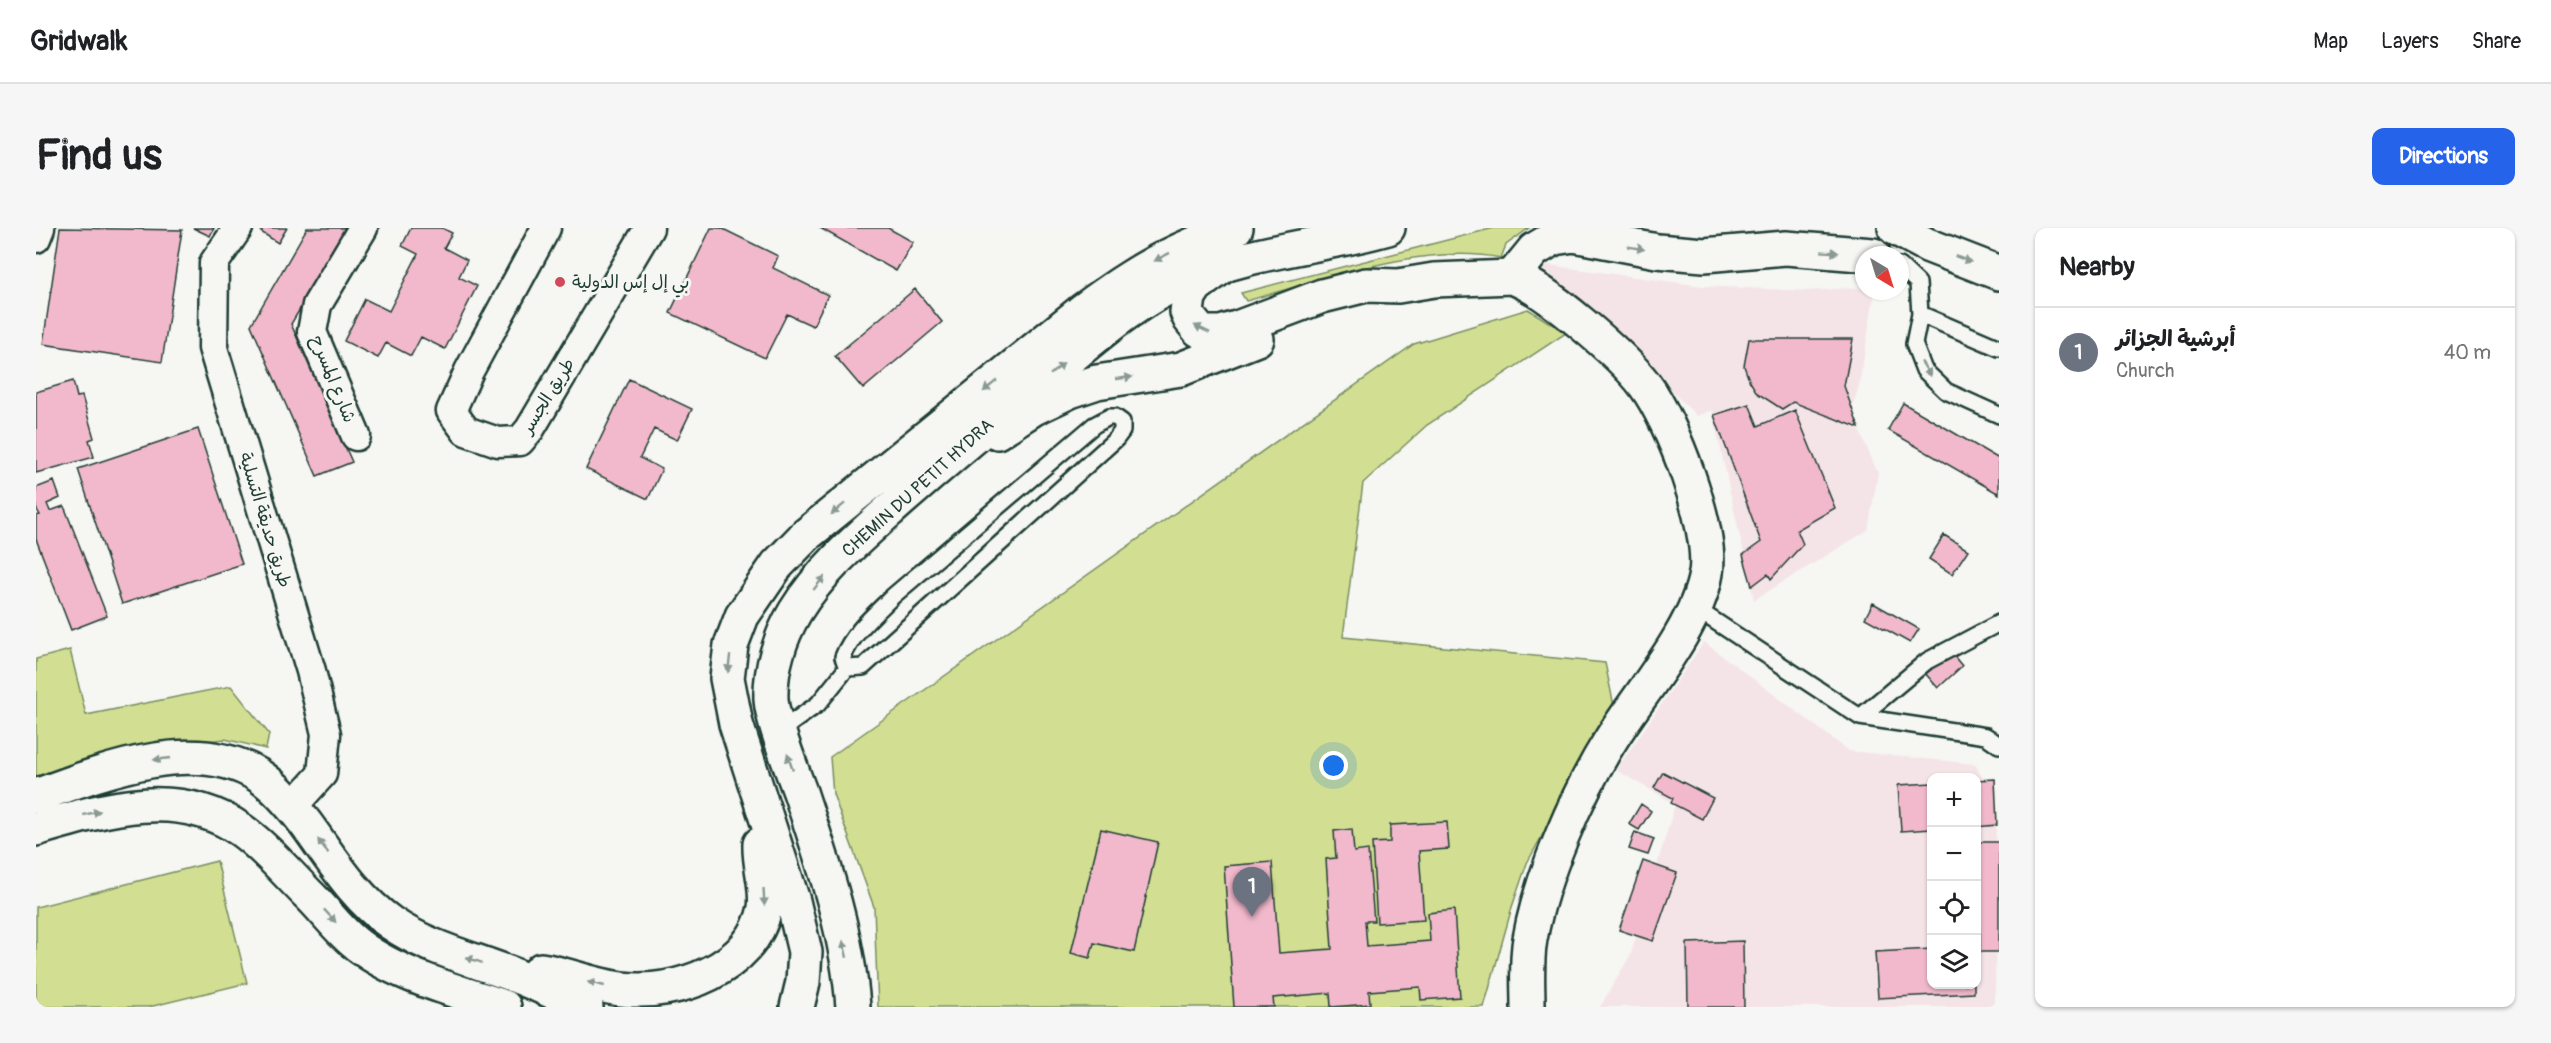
<!DOCTYPE html>
<html lang="en">
<head>
<meta charset="utf-8">
<style>
  body { margin:0; font-family:Pangolin,"Playpen Sans Arabic",sans-serif; background:#f6f6f6; color:#202124 }
  .controls { position:absolute; right:18px; bottom:18px; display:grid; overflow:hidden; border-radius:12px; box-shadow:0 2px 4px #0004 }
  .controls button { width:54px; height:54px; display:grid; place-items:center; padding:0; border:0; border-bottom:2px solid #e0e0e0; background:#fff; color:#202124; font:30px sans-serif }
  .compass { position:absolute; left:1819px; top:18px; width:54px; height:54px; border-radius:50%; background:#fff; box-shadow:0 2px 4px #0004; rotate:142deg }
  .you { position:absolute; left:1298px; top:538px; width:21px; height:21px; margin:-15px; border:4px solid #fff; border-radius:50%; background:#1a73e8; box-shadow:0 0 0 9px #1a73e833 }
  .badge { display:grid; place-items:center; width:39px; height:39px; border-radius:50%; background:#2563eb; color:#fff; font-size:20px; font-weight:700 }
  .pin { position:absolute; translate:-50% -50px; filter:drop-shadow(0 2px 3px #0008) }
  .pin::after { content:''; position:absolute; top:32px; width:21px; height:18px; background:inherit; clip-path:polygon(0 0,100% 0,50% 100%) }
  .list { margin:0; padding:0; list-style:none }
  h2 { display:flex; justify-content:space-between; align-items:center; height:78px; margin:0; padding:0 24px; font-size:26px }
  h2 small { font-size:20px; font-weight:400; color:#757577 }
  .list li { display:grid; grid-template-columns:39px 1fr auto; gap:18px; align-items:center; box-sizing:border-box; height:90px; padding:0 24px; border-top:2px solid #e0e0e0 }
  .list b { display:block; font-size:22px; white-space:nowrap }
  .list p { margin:0; font-size:20px; white-space:nowrap; color:#757577 }
  .list em { font-size:20px; font-style:normal; color:#757577 }
  .icon { flex:none; width:33px; height:33px; fill:none; stroke:currentColor; stroke-width:2; stroke-linecap:round; stroke-linejoin:round }
  .map { position:relative; flex:none; width:1963px; height:779px; overflow:hidden; border-radius:12px }
  header { display:flex; align-items:center; gap:36px; box-sizing:border-box; height:84px; padding:0 30px; background:#fff; border-bottom:2px solid #e0e0e0 }
  header strong { font-size:28px }
  nav { display:flex; gap:33px; margin-inline-start:auto; font-size:21px }
  .intro { display:flex; align-items:center; justify-content:space-between; box-sizing:border-box; height:144px; padding:0 36px }
  h1 { margin:0; font-size:42px }
  .button { padding:15px 27px; border-radius:12px; background:#2563eb; color:#fff; font-size:21px; font-weight:700 }
  main { display:flex; gap:36px; padding:0 36px }
  aside { flex:1; background:#fff; border-radius:12px; box-shadow:0 2px 4px #0004 }
  .map>svg:first-child { display:block }
</style>
</head>
<body>
<header>
<strong>Gridwalk</strong>
<nav><a>Map</a><a>Layers</a><a>Share</a></nav>
</header>
<div class="intro"><h1>Find us</h1><a class="button">Directions</a></div>
<main>
<div class="map">
<svg width="1963" height="779" viewBox="0 0 1963 779">
  <rect width="100%" height="100%" fill="#f6f6f2"/>
  <filter id="ink" filterUnits="userSpaceOnUse"><feTurbulence type="fractalNoise" baseFrequency=".0167" numOctaves="2"/><feDisplacementMap in="SourceGraphic" scale="12" xChannelSelector="R" yChannelSelector="G"/><feConvolveMatrix kernelMatrix="1 2 1 2 8 2 1 2 1" color-interpolation-filters="sRGB"/></filter>
  <g filter="url(#ink)">
    <path fill="#f5e4e7" fill-rule="evenodd" d="M1497,35L1666,58L1771,63L1828,59V63H1839L1823,158L1815,184L1842,245L1832,302L1718,372L1676,182L1661,188L1604,132L1495,49Z
      M1668,414L1813,523L1939,536L1960,575L1959,779H1564L1595,726L1639,576L1580,542ZM1896,550H1940V756H1896Z"/>
    <path fill="#d2df92" stroke="#788e63" stroke-width="1.5" d="M1458,0H1493L1470,17L1465,30C1388,14 1286,52 1210,73L1205,65Z
      M1492,81L1530,105L1391,197L1327,255L1307,409L1569,435L1578,478L1491,635L1476,679L1448,779H842L838,679L797,566L794,529L1378,116Z
      M34,422L50,487L195,458L233,506L230,521L189,511L144,516L0,563V431Z
      M181,633L211,755L113,779H0V679Z"/>
    <path fill="#f2b9cc" stroke="#1f3d34" stroke-width="1.5" d="M24,0L146,2L126,134L7,116Z
      M157,0H178L174,8Z
      M228,0H251L242,15L225,4Z
      M271,0H312L255,96L316,234L281,248L215,97Z
      M375,0H406L416,5L408,20L431,32L423,49L441,58L409,121L385,109L375,128L350,115L342,130L308,113L329,71L353,83L382,26L366,18Z
      M675,0H685L742,28L737,40L792,67L777,98L751,86L729,130L634,85Z
      M784,0H852L877,14L860,43Z
      M879,61L906,94L827,161L799,128Z
      M1713,111H1817L1808,158L1823,200L1757,174L1746,181L1721,165L1713,152L1708,138Z
      M593,151L656,181L641,212L618,201L604,230L626,241L612,271L550,241Z
      M37,153L41,169L46,168L58,210L53,212L58,229L0,245V164Z
      M1867,175L1963,231V266L1852,202Z
      M1713,176L1722,198L1759,182L1799,280L1761,302L1767,316L1735,351L1732,346L1716,358L1707,327L1725,314L1678,187Z
      M162,201L206,336L86,376L42,241Z
      M18,253L24,270L11,276L14,283L28,278L71,388L35,402L0,311V288L4,287L0,280V260Z
      M1908,307L1932,322L1916,346L1893,331Z
      M1837,375L1883,401L1874,415L1829,390Z
      M1913,422L1926,438L1902,460L1888,444Z
      M1627,544L1677,570L1666,591L1635,575L1637,570L1618,560Z
      M1959,551L1961,597L1940,599V552Z
      M1896,555V601L1865,603L1862,557Z
      M1605,576L1615,583L1603,602L1593,596Z
      M1411,594L1413,621L1383,623L1388,692L1341,695L1336,615L1354,614V597Z
      M1065,601L1122,614L1098,724L1058,715L1054,730L1035,725Z
      M1316,601L1318,624L1332,622L1338,693H1329L1331,718L1394,713L1392,685L1418,682L1424,769L1385,772L1384,759L1333,763L1334,776L1295,779L1294,765L1237,770L1238,779H1198L1188,638L1236,634L1243,725L1296,721L1290,631L1300,630L1298,603Z
      M1599,604L1618,611L1612,627L1593,621Z
      M1940,614H1963V724H1944V705H1940Z
      M1607,633L1641,645L1617,713L1583,702Z
      M1707,713L1708,779H1652L1651,715Z
      M1896,721V756H1938V765L1842,770L1839,724Z"/>
    <g fill="none" stroke-linecap="round" stroke-linejoin="round">
      <g stroke="#1f3d34" stroke-width="20">
        <path id="service" d="M1864,38L1882,55L1884,86L1878,116L1888,142L1910,163L1963,187
          M1884,86L1963,120
          M1073,189H1079L1086,194V203L1080,211L827,439L811,440L807,429C817,404 839,386 857,368L1058,197Z
          M1659,380L1824,489L1950,508L1963,517
          M1824,489L1891,433L1963,395
          M744,503L782,476L811,440"/>
      </g>
      <g stroke="#1f3d34" stroke-width="33">
        <path id="minor" d="M202,0L178,35L177,120L275,443L290,506L286,546L257,578
          M510,0L433,143L415,183L430,203L462,214L484,213L494,201L613,0
          M0,10L4,0
          M320,208L276,104L281,77L327,0"/>
      </g>
      <g stroke="#1f3d34" stroke-width="38">
        <path id="tertiary" d="M1187,38L1160,58L1153,69L1151,84L1154,91L1163,102L1170,105H1185L1201,100L1286,68L1330,57L1362,58L1398,52L1476,49C1508,59 1588,129 1609,157C1636,193 1677,300 1670,345C1661,400 1604,465 1574,513C1541,566 1505,649 1494,711C1490,733 1492,757 1492,779
          M961,204L998,180L1034,163L1061,154L1145,141L1221,111"/>
      </g>
      <g stroke="#1f3d34" stroke-width="38">
        <path id="secondary" d="M1859,0L1891,17L1963,45
          M1476,49L1498,22L1518,10L1538,7L1621,23L1668,27L1750,20L1837,27
          M0,568C65,544 157,507 222,547C241,559 257,579 270,596C295,630 319,670 355,695C388,718 430,729 467,743C496,753 523,767 550,779
          M0,601C68,581 142,558 205,602C229,619 250,644 271,665C287,680 301,700 318,714C356,746 421,763 468,779
          M505,742C532,746 558,758 586,761C641,768 717,740 729,680C732,660 723,637 724,616
          M761,779L767,754L769,724L757,673L700,496L691,450L695,417L706,388L741,337L770,307L1046,83C1098,44 1138,21 1200,0
          M817,779C812,706 787,633 764,564C756,542 736,492 735,471C734,441 744,409 759,384C786,340 827,306 865,272C912,231 960,190 1008,151C1052,116 1096,74 1148,52C1212,23 1284,19 1352,0"/>
      </g>
      <use href="#service" stroke="#f6f6f2" stroke-width="15"/>
      <use href="#minor" stroke="#f6f6f2" stroke-width="28"/>
      <use href="#tertiary" stroke="#f6f6f2" stroke-width="33"/>
      <use href="#secondary" stroke="#f6f6f2" stroke-width="33"/>
    </g>
    <defs><path id="oneway-solid" d="M-6-.8H1V-3.2L6.5 0L1 3.2V.8H-6Z" transform="scale(1.5)"/></defs>
    <g fill="#8a9a93">
      <use href="#oneway-solid" transform="translate(1600 20) rotate(10)"/>
      <use href="#oneway-solid" transform="translate(1794 24) rotate(4)"/>
      <use href="#oneway-solid" transform="translate(1126 29) rotate(153)"/>
      <use href="#oneway-solid" transform="translate(1927 31) rotate(21)"/>
      <use href="#oneway-solid" transform="translate(1166 101) rotate(-154)"/>
      <use href="#oneway-solid" transform="translate(1021 141) rotate(-39)"/>
      <use href="#oneway-solid" transform="translate(1890 141) rotate(57)"/>
      <use href="#oneway-solid" transform="translate(1088 150) rotate(-8)"/>
      <use href="#oneway-solid" transform="translate(954 158) rotate(141)"/>
      <use href="#oneway-solid" transform="translate(802 281) rotate(141)"/>
      <use href="#oneway-solid" transform="translate(783 355) rotate(-51)"/>
      <use href="#oneway-solid" transform="translate(693 436) rotate(97)"/>
      <use href="#oneway-solid" transform="translate(126 531) rotate(174)"/>
      <use href="#oneway-solid" transform="translate(754 534) rotate(-109)"/>
      <use href="#oneway-solid" transform="translate(56 585) rotate(-13)"/>
      <use href="#oneway-solid" transform="translate(287 618) rotate(-127)"/>
      <use href="#oneway-solid" transform="translate(728 669) rotate(87)"/>
      <use href="#oneway-solid" transform="translate(294 688) rotate(47)"/>
      <use href="#oneway-solid" transform="translate(809 721) rotate(-103)"/>
      <use href="#oneway-solid" transform="translate(438 732) rotate(-161)"/>
      <use href="#oneway-solid" transform="translate(560 756) rotate(-167)"/>
    </g>
  </g>
  <circle fill="#d1495b" stroke="#f6f6f2" stroke-width="2" cx="524" cy="54" r="6"/>
  <g text-anchor="middle" dominant-baseline="central" stroke-width="6" stroke-linejoin="round" paint-order="stroke">
    <g font-size="18" fill="#1f3d34" stroke="#f6f6f2" text-anchor="start">
      <text x="536" y="54">بي إل إس الدولية</text>
    </g>
    <g font-size="18" fill="#1f3d34" stroke="#f6f6f2">
      <text transform="translate(297 151) rotate(68)">شارع المسرح</text>
      <text transform="translate(512 168) rotate(-58)">طريق الجسر</text>
      <text transform="translate(882 260) rotate(-42)">CHEMIN DU PETIT HYDRA</text>
      <text transform="translate(229 292) rotate(73)">طريق حديقة التسلية</text>
    </g>
  </g>
</svg>
<div class="controls">
<button>+</button>
<button>−</button>
<button><svg class="icon" aria-label="locate" viewBox="0 0 24 24"><circle cx="12" cy="12" r="6"/><path d="M12 2v4M12 18v4M2 12h4M18 12h4"/></svg></button>
<button><svg class="icon" aria-label="layers" viewBox="0 0 24 24"><path d="M12 4l9 5-9 5-9-5zM3 14l9 5 9-5"/></svg></button>
</div>
<svg class="compass" viewBox="-18 -18 36 36"><path d="M0-13l5 13h-10z" fill="#e53935"/><path d="M0 13l5-13h-10z" fill="#757577"/></svg>
<div class="you"></div>
<div class="pin badge" style="left:1216px;top:689px;background:#6b7280">1</div>
</div>
<aside>
<h2>Nearby<small></small></h2>
<ul class="list">
<li><span class="badge" style="background:#6b7280">1</span><div><b>أبرشية الجزائر</b><p>Church</p></div><em>40 m</em></li>
</ul>
</aside>
</main>
</body>
</html>
